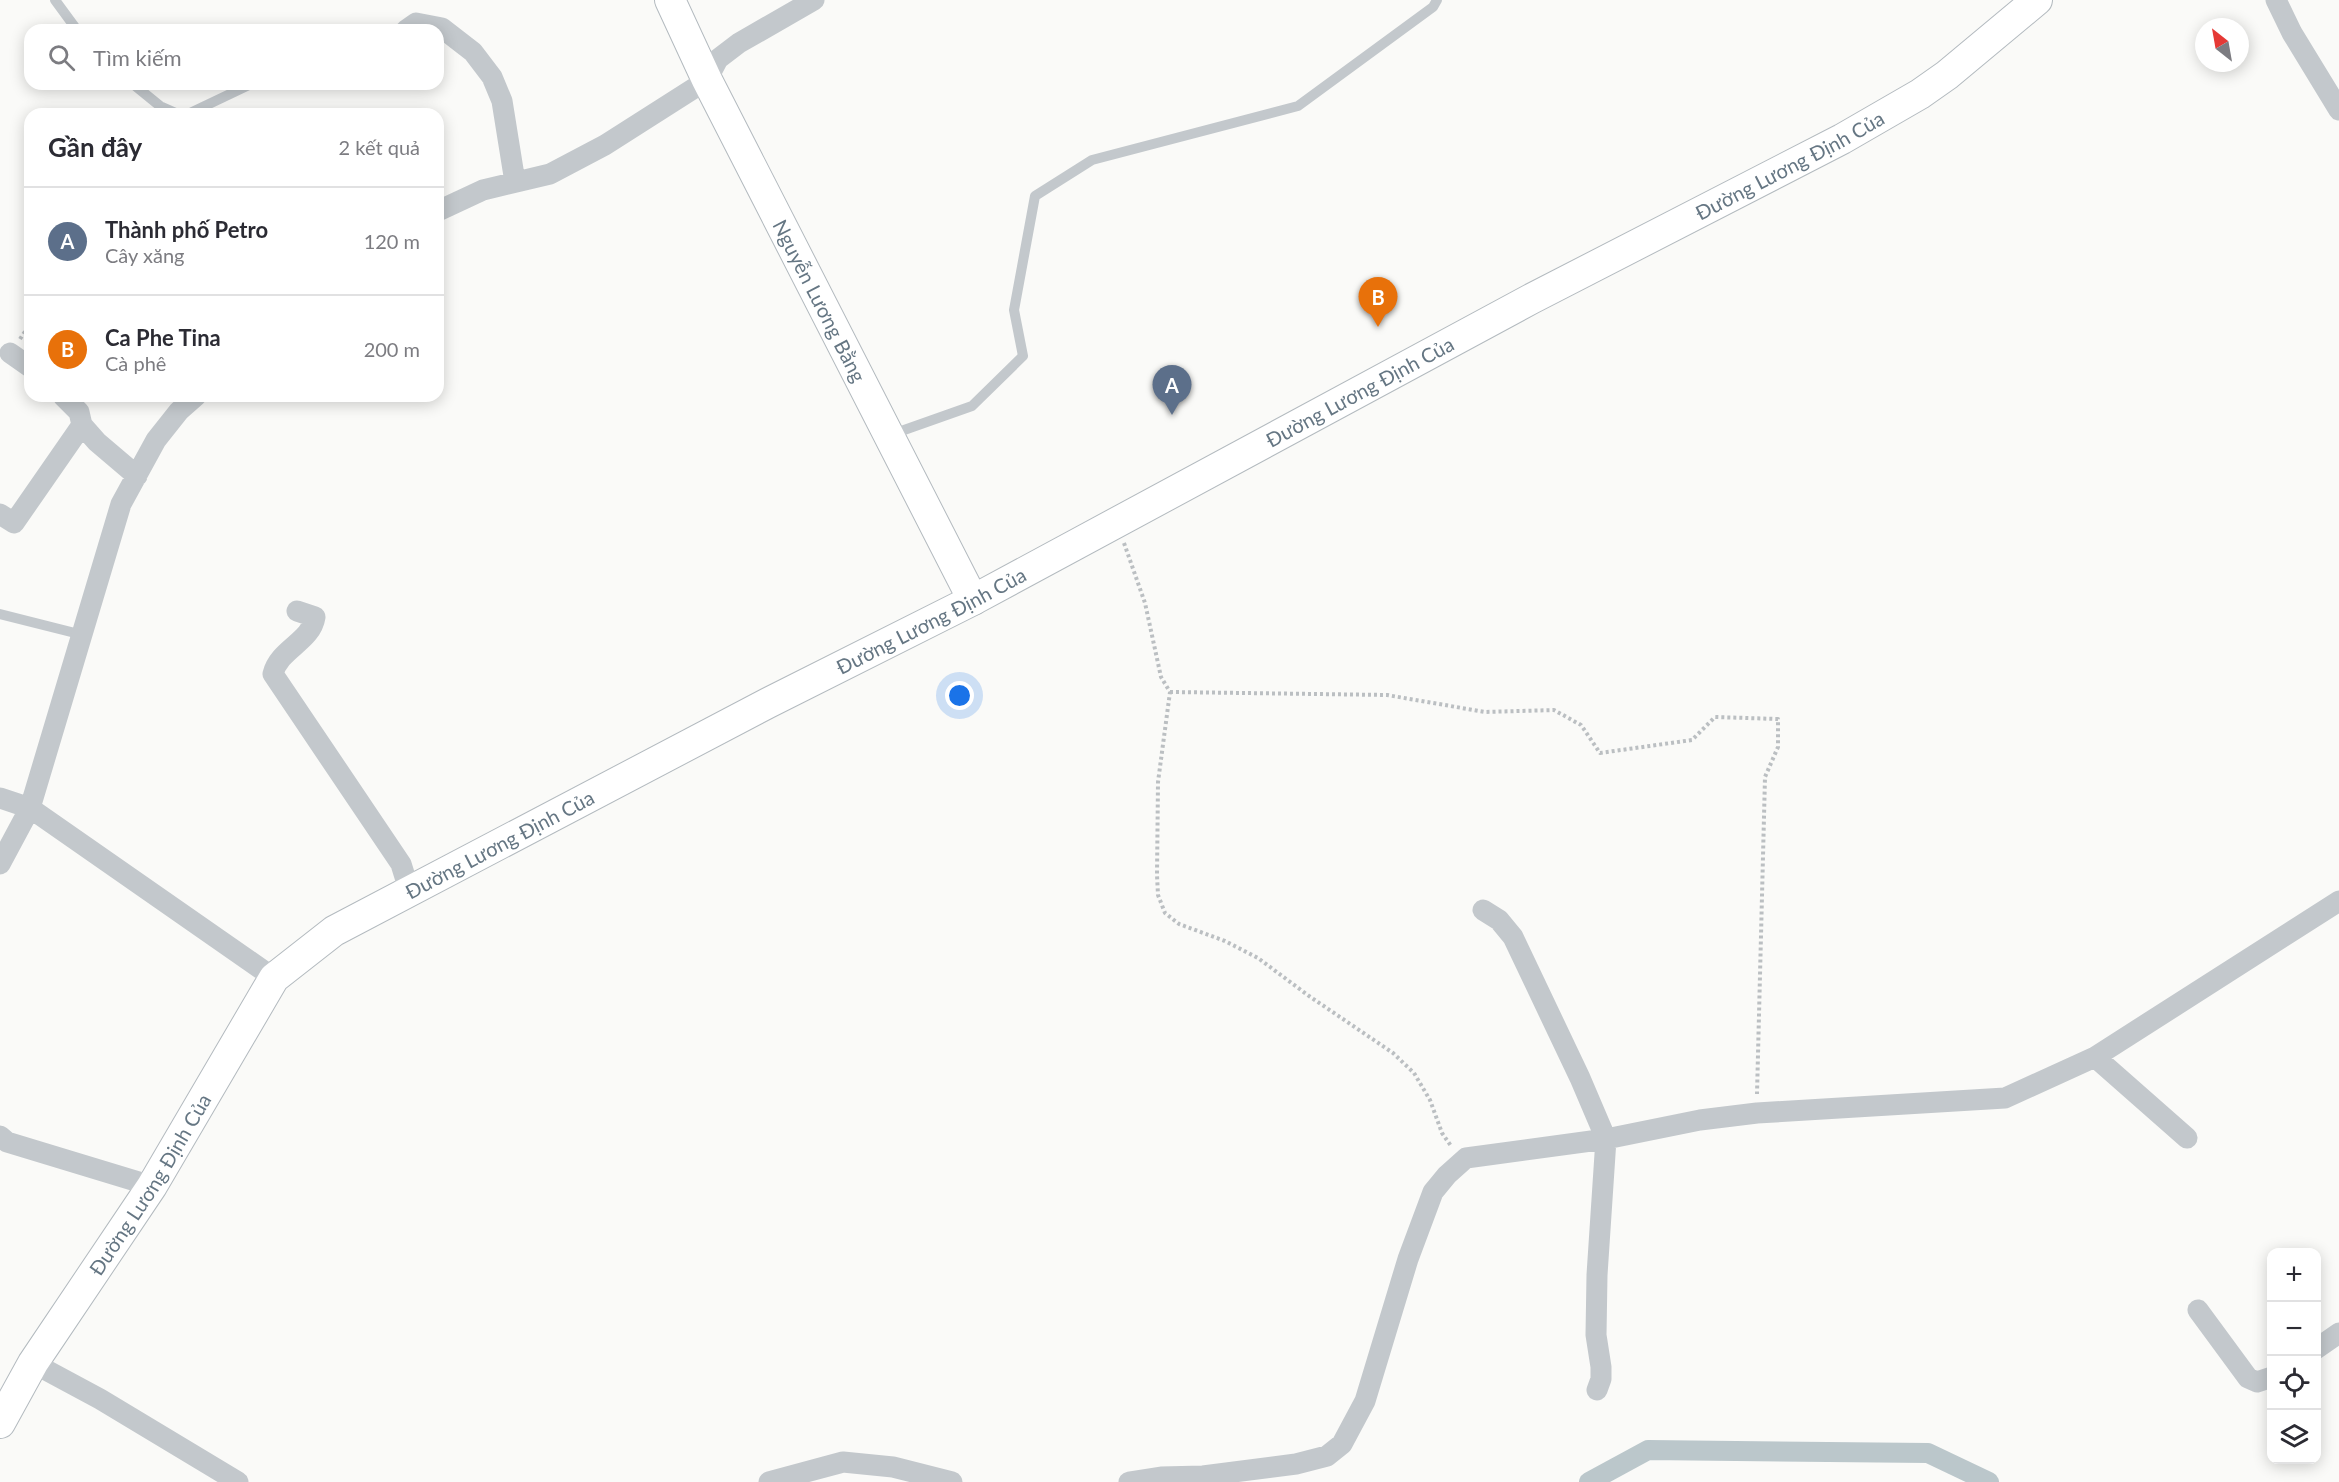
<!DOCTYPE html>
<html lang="vi">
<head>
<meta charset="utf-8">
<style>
  body { margin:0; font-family:Lato,sans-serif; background:#f2f2f3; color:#2b2b33 }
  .controls { position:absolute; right:18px; bottom:18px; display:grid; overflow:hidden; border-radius:12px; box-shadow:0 3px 15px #0003 }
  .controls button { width:54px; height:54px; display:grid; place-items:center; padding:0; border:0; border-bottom:2px solid #e1e1e2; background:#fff; color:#2b2b33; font:30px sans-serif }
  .compass { position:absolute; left:2195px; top:18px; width:54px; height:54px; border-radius:50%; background:#fff; box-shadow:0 3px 15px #0003; rotate:329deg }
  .you { position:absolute; left:960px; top:696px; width:21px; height:21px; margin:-15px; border:4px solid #fff; border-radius:50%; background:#1a73e8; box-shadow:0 0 0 9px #1a73e833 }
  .badge { display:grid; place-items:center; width:39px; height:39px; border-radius:50%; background:#0f766e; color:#fff; font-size:20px; font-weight:700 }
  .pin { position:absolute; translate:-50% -50px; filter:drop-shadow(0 2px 3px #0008) }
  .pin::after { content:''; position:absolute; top:32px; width:21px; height:18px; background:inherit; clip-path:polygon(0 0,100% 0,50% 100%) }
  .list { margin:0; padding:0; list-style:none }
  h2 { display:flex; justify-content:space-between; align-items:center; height:78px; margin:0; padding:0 24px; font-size:26px }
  h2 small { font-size:20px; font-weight:400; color:#7c7c81 }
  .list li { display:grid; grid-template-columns:39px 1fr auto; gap:18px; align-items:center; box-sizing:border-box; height:108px; padding:0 24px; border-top:2px solid #e1e1e2 }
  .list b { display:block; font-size:22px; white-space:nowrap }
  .list p { margin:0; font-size:20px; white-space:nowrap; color:#7c7c81 }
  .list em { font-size:20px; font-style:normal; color:#7c7c81 }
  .icon { flex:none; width:33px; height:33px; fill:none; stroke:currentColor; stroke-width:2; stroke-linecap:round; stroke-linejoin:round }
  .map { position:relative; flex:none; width:2339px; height:1482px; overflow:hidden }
  .search { position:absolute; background:#fff; box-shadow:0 3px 15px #0003; left:24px; top:24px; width:420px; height:66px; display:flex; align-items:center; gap:15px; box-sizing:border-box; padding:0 21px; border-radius:18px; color:#7c7c81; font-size:22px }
  .panel { position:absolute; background:#fff; box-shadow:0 3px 15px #0003; left:24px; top:108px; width:420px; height:294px; border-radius:18px }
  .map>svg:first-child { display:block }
</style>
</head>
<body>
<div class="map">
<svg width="2339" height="1482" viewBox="0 0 2339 1482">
  <rect width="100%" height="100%" fill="#fafaf8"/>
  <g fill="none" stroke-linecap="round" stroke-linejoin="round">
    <path stroke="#bbc7cb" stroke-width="20" d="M1589,1482L1648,1450L1928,1453L1989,1482"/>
    <g stroke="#b3babf" stroke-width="32">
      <g id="secondary">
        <path id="s1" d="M670,0L707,80L973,600"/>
        <path id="s2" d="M0,1423L33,1363L152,1186L274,978L334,931L768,703L973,600L1531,299L1842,139L1920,94L1947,75L2037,0"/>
      </g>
    </g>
    <path stroke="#bbbfc2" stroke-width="4" stroke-dasharray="3 3" stroke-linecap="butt" d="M20,339L30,324
      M1124,543L1145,603L1161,677L1170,692L1158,782L1157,875L1158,895L1165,913L1179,924L1225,941L1258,958L1309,996L1393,1053L1414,1073L1430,1100L1442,1133L1451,1146
      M1170,692L1387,695L1485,712L1554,710L1581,725L1600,753L1692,740L1715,717L1778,719V747L1765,777L1757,1094"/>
    <path stroke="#c3c8cc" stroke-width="10" d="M55,0L77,30
      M133,84L160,106L178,114
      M279,84H289
      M188,114L251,84
      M890,435L972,406L1023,356L1014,310L1035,196L1092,160L1298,106L1433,7L1437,0
      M0,614L83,635"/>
    <path stroke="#c3c8cc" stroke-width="21" d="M2276,0L2292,33L2339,110
      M406,30L416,23L442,28L473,52L492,77L502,101L515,182
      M438,211L483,190L550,174L605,145L707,80L718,59L739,43L814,0
      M10,353L30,367
      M63,396L79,412L82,425L97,442L137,476
      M196,396L179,411L156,440L121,504L30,808L274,978
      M0,514L14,523L82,425
      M297,611L315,617C311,642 279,649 273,674L401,864L406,880L402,896
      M0,798L30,808L0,864
      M1483,910L1499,920L1513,937L1580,1078L1606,1139L1597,1275L1596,1335L1601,1367V1379L1597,1390
      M2095,1057L2187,1138
      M0,1136L7,1142L152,1186
      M2198,1310L2248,1378L2257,1382L2272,1377
      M2316,1349L2339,1333
      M33,1363L100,1399L238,1482
      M769,1482L843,1462L893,1467L952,1482
      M1129,1482L1161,1477L1203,1476L1296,1464L1327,1456L1342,1444L1365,1401L1408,1259L1433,1192L1447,1175L1466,1158L1606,1139L1700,1120L1757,1113L2005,1098L2095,1057L2339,901"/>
    <use href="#secondary" stroke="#fff" stroke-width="30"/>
  </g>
  <g text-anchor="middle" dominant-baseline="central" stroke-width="6" stroke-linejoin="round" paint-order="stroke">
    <g font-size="20" fill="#657683" stroke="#fff">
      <text stroke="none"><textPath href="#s2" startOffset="2244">Đường Lương Định Của</textPath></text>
      <text stroke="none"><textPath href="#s1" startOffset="336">Nguyễn Lương Bằng</textPath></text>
      <text stroke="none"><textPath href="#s2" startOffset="1758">Đường Lương Định Của</textPath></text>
      <text stroke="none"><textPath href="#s2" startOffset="1272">Đường Lương Định Của</textPath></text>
      <text stroke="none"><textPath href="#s2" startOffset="786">Đường Lương Định Của</textPath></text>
      <text stroke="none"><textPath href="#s2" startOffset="282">Đường Lương Định Của</textPath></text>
    </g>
  </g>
</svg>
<div class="controls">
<button>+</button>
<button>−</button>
<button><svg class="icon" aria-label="locate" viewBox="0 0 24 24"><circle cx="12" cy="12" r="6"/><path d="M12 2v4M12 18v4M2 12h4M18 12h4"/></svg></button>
<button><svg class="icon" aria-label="layers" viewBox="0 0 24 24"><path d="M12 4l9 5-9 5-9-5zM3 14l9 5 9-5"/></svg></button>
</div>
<svg class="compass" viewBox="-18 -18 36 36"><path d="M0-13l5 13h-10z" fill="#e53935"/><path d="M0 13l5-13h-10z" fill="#7c7c81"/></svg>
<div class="you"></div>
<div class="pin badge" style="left:1172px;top:415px;background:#5c6f8a">A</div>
<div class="pin badge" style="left:1378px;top:327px;background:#e8710a">B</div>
<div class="search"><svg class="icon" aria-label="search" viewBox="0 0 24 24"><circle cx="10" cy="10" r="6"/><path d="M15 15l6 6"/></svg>Tìm kiếm</div>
<section class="panel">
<h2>Gần đây<small>2 kết quả</small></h2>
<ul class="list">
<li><span class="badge" style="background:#5c6f8a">A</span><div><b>Thành phố Petro</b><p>Cây xăng</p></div><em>120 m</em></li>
<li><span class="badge" style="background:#e8710a">B</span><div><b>Ca Phe Tina</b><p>Cà phê</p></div><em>200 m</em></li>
</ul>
</section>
</div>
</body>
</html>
